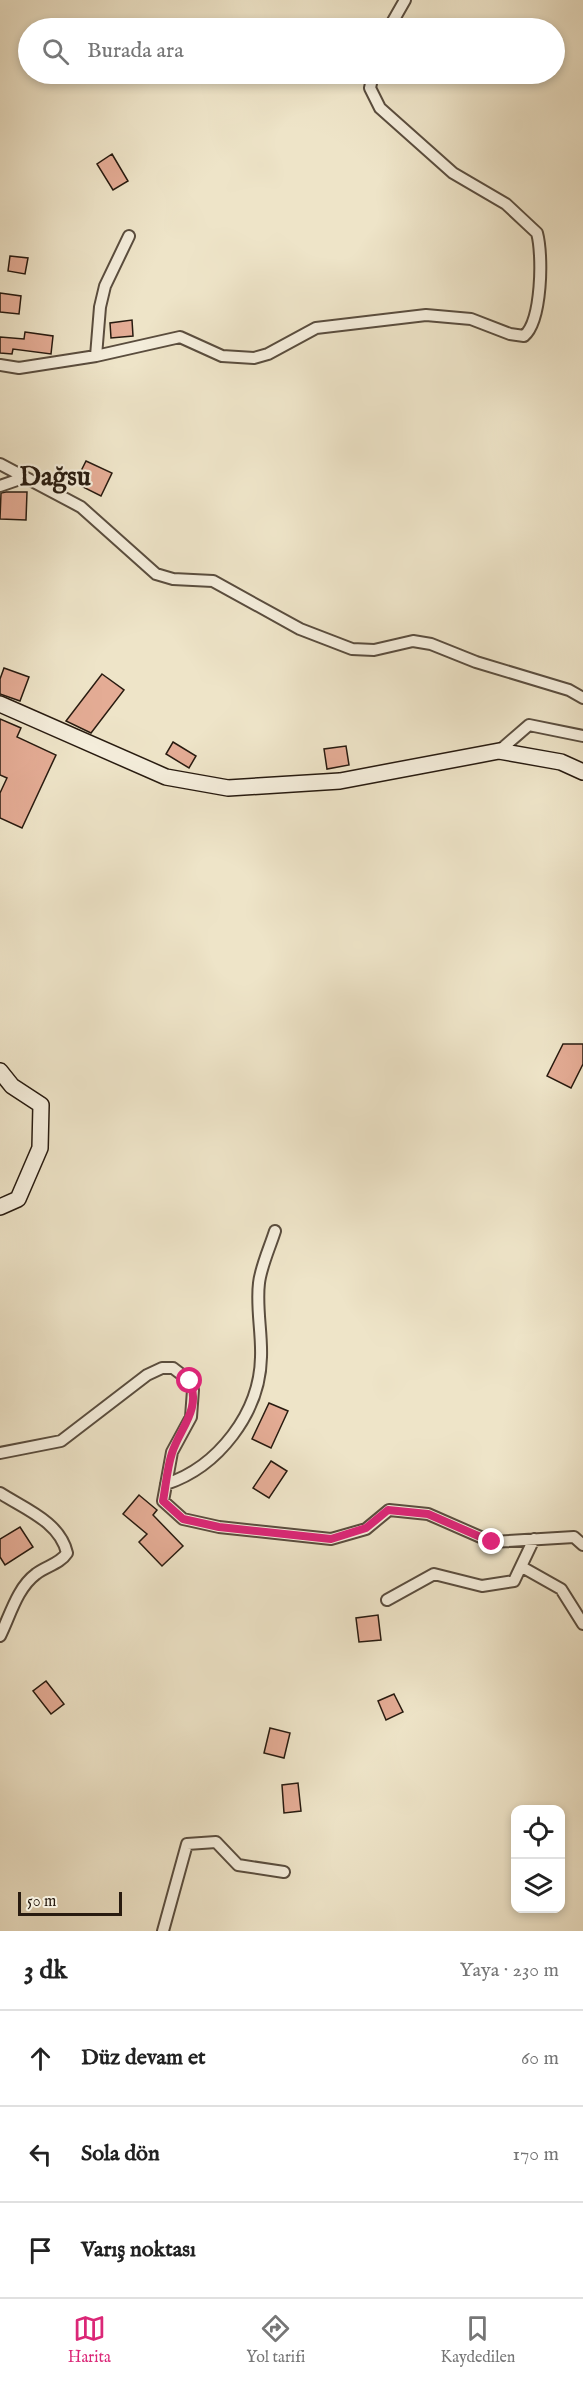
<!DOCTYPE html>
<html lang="tr">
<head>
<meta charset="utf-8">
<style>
  body { margin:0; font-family:"IM FELL English",serif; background:#f6f6f6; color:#222 }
  .controls { position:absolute; right:18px; bottom:18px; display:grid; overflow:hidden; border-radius:12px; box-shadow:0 3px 9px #0003 }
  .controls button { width:54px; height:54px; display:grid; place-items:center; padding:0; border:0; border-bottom:2px solid #e0e0e0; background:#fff; color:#222; font:30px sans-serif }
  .scale { position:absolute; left:18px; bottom:15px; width:104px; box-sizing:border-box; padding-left:6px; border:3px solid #281b10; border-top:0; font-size:16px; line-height:21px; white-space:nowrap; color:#281b10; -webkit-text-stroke:4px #f4eddb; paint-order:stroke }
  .stop { position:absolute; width:18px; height:18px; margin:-14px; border:4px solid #db2777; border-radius:50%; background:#fff }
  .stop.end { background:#db2777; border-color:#fff; box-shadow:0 2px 6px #0008 }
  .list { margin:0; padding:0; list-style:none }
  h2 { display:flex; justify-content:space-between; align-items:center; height:78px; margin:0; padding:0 24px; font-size:26px }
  h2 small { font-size:20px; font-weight:400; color:#767676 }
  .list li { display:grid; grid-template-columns:39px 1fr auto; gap:18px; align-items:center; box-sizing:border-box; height:96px; padding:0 24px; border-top:2px solid #e0e0e0 }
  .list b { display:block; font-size:22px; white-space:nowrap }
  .list em { font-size:20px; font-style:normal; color:#767676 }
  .icon { flex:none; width:33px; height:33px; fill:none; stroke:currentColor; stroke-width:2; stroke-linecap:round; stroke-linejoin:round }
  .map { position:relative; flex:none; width:583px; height:1931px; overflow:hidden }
  .search { position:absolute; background:#fff; box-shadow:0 3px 9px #0003; left:18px; right:18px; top:18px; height:66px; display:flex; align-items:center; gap:15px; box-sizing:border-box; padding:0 21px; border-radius:33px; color:#767676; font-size:22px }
  .sheet { height:366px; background:#fff }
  nav { display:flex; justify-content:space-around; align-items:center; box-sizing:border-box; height:84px; border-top:2px solid #e0e0e0; background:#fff; font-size:16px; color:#767676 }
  nav a { display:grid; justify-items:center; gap:3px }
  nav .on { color:#db2777 }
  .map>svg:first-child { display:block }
</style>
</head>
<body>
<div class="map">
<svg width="583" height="1931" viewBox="0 0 583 1931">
  <rect width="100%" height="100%" fill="#eee4c8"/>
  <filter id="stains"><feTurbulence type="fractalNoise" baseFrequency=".00333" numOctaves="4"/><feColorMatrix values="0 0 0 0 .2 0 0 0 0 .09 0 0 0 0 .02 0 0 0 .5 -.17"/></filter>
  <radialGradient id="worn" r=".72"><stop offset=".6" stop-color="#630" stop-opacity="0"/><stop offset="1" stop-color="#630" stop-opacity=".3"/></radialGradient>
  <path fill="#e4ac95" stroke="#281b10" stroke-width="1.5" d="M112,154L128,181L113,190L97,164Z
    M10,256L28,258L25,274L8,271Z
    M0,293L21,296L19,314L0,312Z
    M132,320L133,336L111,338L110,323Z
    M25,332L53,336L51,354L13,349L12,354L0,353V337L24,339Z
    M86,461L112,473L101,496L75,483Z
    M6,492H27L26,520L0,519L1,493Z
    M4,668L29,677L20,701L0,694V679Z
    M102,674L124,690L91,733L66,721Z
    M0,719L21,728L17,737L56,755L22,828L0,818V793L7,778L0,775Z
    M173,742L196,756L189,768L166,754Z
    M346,746L349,765L327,769L324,749Z
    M563,1044H583V1064L571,1088L547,1076Z
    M269,1403L288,1411L271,1448L252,1439Z
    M271,1461L287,1471L269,1498L253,1488Z
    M139,1495L157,1510L153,1515L183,1546L162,1566L139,1542L147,1534L123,1514Z
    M20,1527L33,1547L5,1565L0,1557V1539Z
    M378,1615L381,1640L359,1642L356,1618Z
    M46,1681L64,1704L51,1714L33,1691Z
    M394,1694L403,1712L386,1720L378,1701Z
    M270,1728L290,1733L284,1758L264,1753Z
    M298,1783L301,1811L284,1813L282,1785Z"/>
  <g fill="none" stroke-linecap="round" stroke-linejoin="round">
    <g stroke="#5a4d3e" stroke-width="14">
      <path id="street" d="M389,28L405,0
        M96,356L100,307L105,286L129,236
        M0,365L19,368L96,356L180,337L222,356L254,358L268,354L316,328L426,315L471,319L510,334L524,336C542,321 543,255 537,233L506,204L453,173L380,108L370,88L373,74
        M0,464L81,507L156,574L173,579L213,581L300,629L352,649L374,650L413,641L431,644L476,662L569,690L583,698
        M0,486L23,478
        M499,751L529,725L583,736
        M0,1453L61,1441L147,1375L162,1368H173L190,1381L193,1390L191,1417L172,1452L163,1501L183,1519L219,1527L331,1539L366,1529L389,1510L428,1514L492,1542L574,1537L583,1545
        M166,1484C218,1467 260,1413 261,1357C262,1333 256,1307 259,1283C261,1266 270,1247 275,1231
        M0,1493C25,1509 60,1522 67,1553C60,1564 46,1566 36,1574C17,1588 10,1616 0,1636
        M522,1567L561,1589L583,1624
        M387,1600L434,1574L482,1586L514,1581L534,1539
        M163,1931L187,1844L216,1842L238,1865L284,1872"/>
    </g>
    <g stroke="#281b10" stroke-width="18">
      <path id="secondary" d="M0,704L166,777L228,788L340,781L499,751L561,762L583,772
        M0,1071L12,1086L41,1105L40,1148L18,1199L0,1207"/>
    </g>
    <use href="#street" stroke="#f4eddb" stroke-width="10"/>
    <use href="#secondary" stroke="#f4eddb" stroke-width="15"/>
  </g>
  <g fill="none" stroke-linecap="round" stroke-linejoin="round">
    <path stroke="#db2777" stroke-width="8" d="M190,1381C201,1410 180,1428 172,1453C167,1468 166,1485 163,1501L183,1519L219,1527L331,1539L366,1528L388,1510L428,1514L492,1542"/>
  </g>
  <g text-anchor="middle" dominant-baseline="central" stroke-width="4.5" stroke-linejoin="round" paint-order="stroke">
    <g font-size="27" font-weight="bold" fill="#281b10" stroke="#f4eddb">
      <text x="55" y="478">Dağsu</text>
    </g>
  </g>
  <rect width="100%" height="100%" filter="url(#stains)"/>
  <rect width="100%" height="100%" fill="url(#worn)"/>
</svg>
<div class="controls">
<button><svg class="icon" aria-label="locate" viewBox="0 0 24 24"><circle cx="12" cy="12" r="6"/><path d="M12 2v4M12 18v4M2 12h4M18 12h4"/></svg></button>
<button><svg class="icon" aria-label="layers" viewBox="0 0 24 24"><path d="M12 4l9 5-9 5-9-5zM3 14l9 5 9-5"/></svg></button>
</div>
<div class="scale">50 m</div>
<div class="stop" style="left:190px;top:1381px"></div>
<div class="stop end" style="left:492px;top:1542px"></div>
<div class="search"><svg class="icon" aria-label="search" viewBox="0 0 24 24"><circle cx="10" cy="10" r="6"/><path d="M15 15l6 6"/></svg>Burada ara</div>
</div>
<section class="sheet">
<h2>3 dk<small>Yaya · 230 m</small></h2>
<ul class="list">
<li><svg class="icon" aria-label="ahead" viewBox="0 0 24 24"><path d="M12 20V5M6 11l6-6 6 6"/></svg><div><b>Düz devam et</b></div><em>60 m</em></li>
<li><svg class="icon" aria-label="left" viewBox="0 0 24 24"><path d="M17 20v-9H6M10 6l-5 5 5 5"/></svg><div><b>Sola dön</b></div><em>170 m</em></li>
<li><svg class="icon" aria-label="arrive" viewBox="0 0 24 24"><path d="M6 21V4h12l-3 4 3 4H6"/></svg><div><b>Varış noktası</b></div></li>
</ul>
</section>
<nav>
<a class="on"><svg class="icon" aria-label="map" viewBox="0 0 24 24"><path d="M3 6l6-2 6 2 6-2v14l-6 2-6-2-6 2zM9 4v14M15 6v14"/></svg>Harita</a>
<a><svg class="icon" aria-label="directions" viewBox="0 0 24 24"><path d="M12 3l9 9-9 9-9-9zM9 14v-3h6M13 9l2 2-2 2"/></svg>Yol tarifi</a>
<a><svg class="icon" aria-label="saved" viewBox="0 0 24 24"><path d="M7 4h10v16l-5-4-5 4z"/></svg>Kaydedilen</a>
</nav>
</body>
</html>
